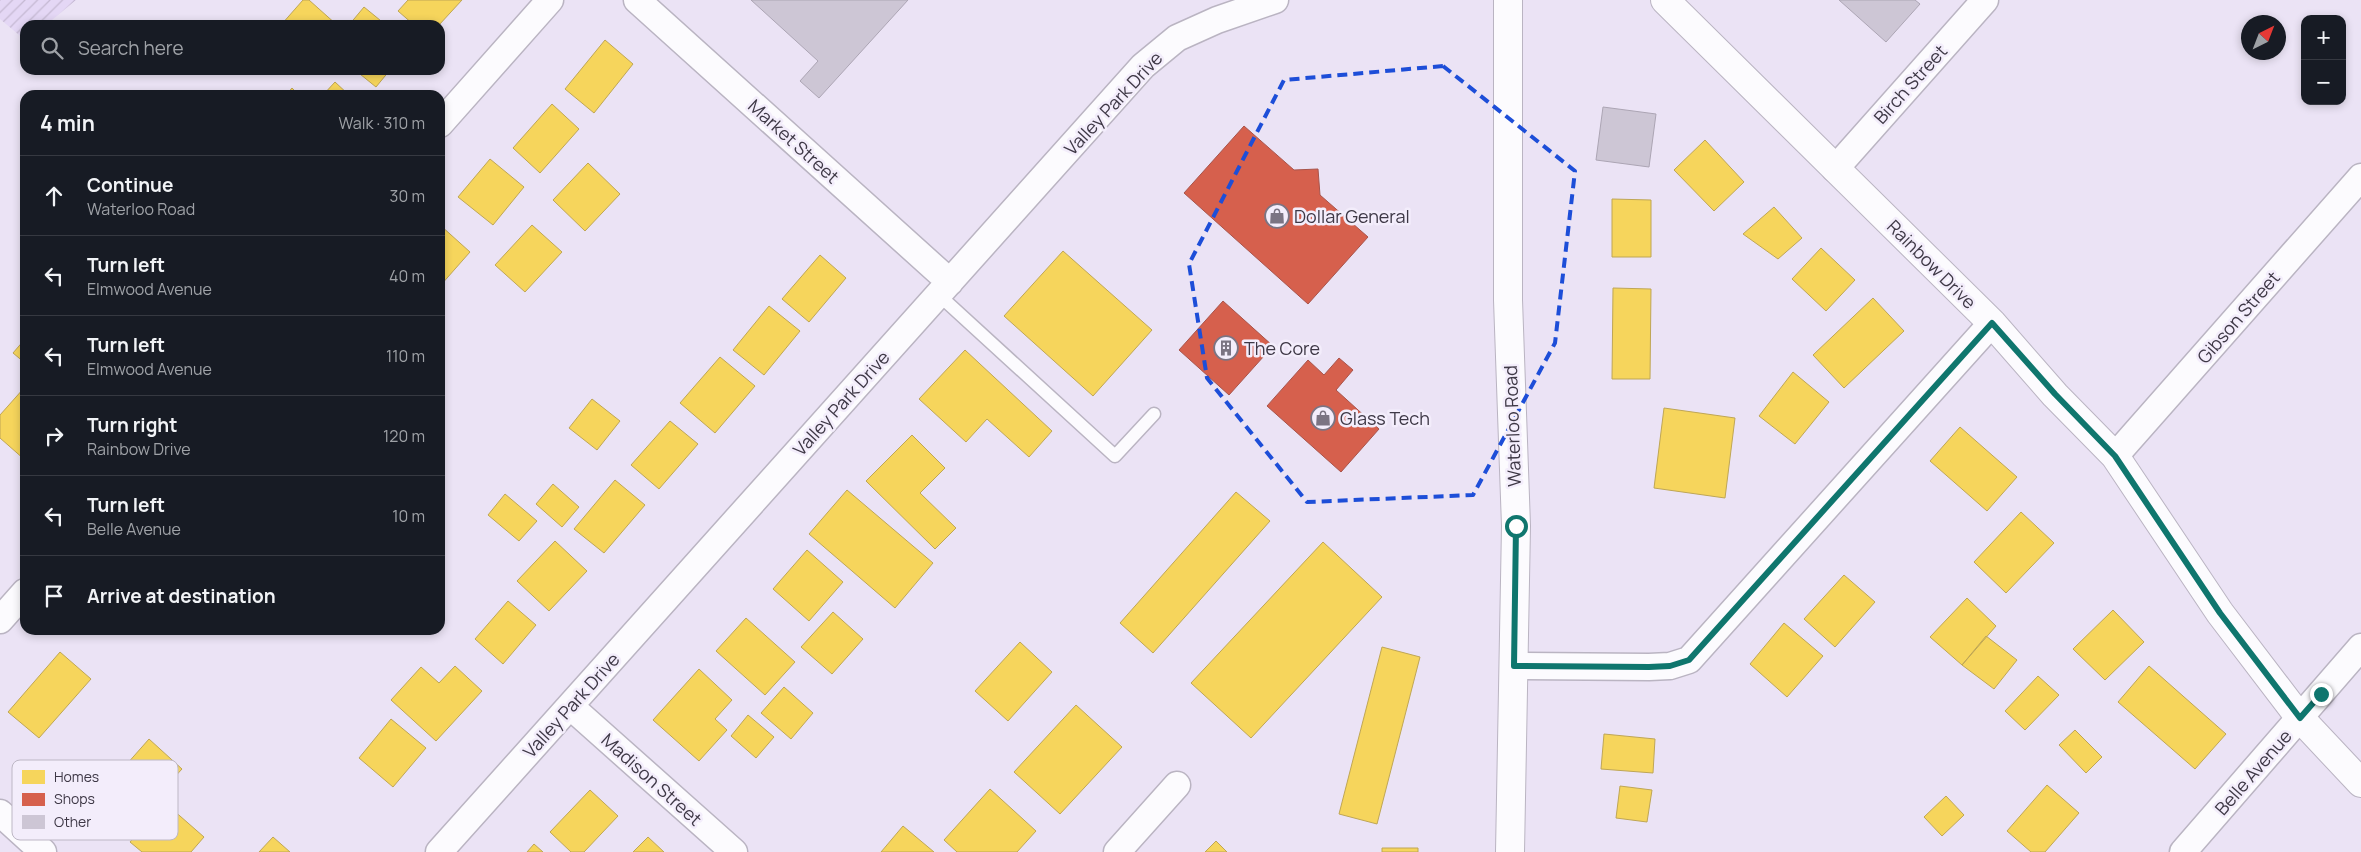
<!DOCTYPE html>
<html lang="en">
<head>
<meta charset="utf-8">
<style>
  body { margin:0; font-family:Manrope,sans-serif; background:#242831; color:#f1f3f6 }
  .controls { position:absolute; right:15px; top:15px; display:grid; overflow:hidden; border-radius:10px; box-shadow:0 2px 8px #0003 }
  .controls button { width:45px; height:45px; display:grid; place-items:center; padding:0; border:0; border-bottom:1px solid #363941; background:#171b24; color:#f1f3f6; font:25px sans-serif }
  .compass { position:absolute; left:2241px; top:15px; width:45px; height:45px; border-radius:50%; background:#171b24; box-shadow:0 2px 8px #0003; rotate:42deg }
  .stop { position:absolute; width:15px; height:15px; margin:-11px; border:4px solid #0f766e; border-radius:50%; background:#fff }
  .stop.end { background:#0f766e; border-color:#fff; box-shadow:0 1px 5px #0008 }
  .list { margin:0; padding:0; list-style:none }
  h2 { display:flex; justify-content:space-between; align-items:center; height:65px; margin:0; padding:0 20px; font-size:21px }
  h2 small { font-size:16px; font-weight:400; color:#9ea1a6 }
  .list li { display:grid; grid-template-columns:32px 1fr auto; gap:15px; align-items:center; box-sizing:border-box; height:80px; padding:0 20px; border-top:1px solid #363941 }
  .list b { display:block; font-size:19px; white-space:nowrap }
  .list p { margin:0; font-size:16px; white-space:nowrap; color:#9ea1a6 }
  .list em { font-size:16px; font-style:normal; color:#9ea1a6 }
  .icon { flex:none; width:28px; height:28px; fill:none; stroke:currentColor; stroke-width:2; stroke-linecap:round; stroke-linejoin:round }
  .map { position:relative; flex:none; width:2361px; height:852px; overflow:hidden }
  .search { position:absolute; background:#171b24; box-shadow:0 2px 8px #0003; left:20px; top:20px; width:425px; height:55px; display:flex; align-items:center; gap:12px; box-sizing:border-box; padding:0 18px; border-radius:15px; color:#9ea1a6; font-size:19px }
  .panel { position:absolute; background:#171b24; box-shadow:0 2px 8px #0003; left:20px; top:90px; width:425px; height:545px; border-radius:15px }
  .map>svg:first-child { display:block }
</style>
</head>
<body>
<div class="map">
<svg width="2361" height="852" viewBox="0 0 2361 852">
  <defs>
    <pattern id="industrial-furrows" width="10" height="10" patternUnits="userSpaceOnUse" patternTransform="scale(1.25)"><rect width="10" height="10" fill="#e4d7f5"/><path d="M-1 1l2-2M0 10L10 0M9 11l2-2" fill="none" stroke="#c5b9d3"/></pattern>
  </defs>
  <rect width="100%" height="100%" fill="#ebe3f5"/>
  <path fill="url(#industrial-furrows)" d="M0,0H76L46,25H25V40L0,19Z"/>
  <path fill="#f6d55c" stroke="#bfa655" d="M303,0H309L337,25H281Z
    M408,0H462L439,25H414L398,11Z
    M364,7L386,25H349Z
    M605,40L633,64L594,113L565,89Z
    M355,70H390L376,87Z
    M335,82L349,95H323Z
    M292,88L299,95H286Z
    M552,104L579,129L540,173L513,148Z
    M1705,140L1744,182L1714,211L1674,170Z
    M490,159L524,187L493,225L458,197Z
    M588,163L620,194L585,231L553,200Z
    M1612,199L1651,200V257H1612Z
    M1774,207L1802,238L1778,259L1743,234Z
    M440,225L470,252L440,286Z
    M532,225L562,252L525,292L495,265Z
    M1821,248L1855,280L1826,311L1792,279Z
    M1063,251L1152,330L1093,396L1004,316Z
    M820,255L846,278L809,322L782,299Z
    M1613,288L1651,289L1650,379H1612Z
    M1873,298L1904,331L1844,388L1813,355Z
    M769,306L800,331L764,375L733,350Z
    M25,339V363L13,353Z
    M965,350L1052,431L1029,457L987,419L966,442L919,399Z
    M720,357L755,386L715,433L680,403Z
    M1793,372L1829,402L1795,444L1759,416Z
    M24,388L25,389V460L0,438V415Z
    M592,399L620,421L597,450L569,428Z
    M1664,408L1735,418L1725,498L1654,488Z
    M670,421L698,444L659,489L631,465Z
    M1960,427L2017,477L1987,511L1930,461Z
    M912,435L945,468L920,493L956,528L935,549L866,481Z
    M615,480L645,505L604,553L574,529Z
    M553,484L579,507L562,527L536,504Z
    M847,490L933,563L895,608L809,534Z
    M1236,492L1270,521L1153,653L1120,623Z
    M505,494L537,521L519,541L488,515Z
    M2021,512L2054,543L2006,593L1974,562Z
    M555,541L587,571L549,611L517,581Z
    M1323,542L1382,597L1251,738L1191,683Z
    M807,550L843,582L809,621L773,589Z
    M1844,575L1875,602L1835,647L1804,619Z
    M1967,598L1996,626L1962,665L1930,637Z
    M508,601L536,625L503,664L475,639Z
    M2113,610L2144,642L2105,680L2073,649Z
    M833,612L863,639L832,674L801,647Z
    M746,618L795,662L765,695L716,651Z
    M1784,623L1823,656L1787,697L1750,664Z
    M1986,636L2017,660L1994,689L1962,665Z
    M1020,642L1052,672L1008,721L975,691Z
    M1382,647L1420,657L1377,824L1339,814Z
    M60,652L91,679L39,738L8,712Z
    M455,666L482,691L436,741L391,700L421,667L439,683Z
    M2149,666L2226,734L2195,769L2118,702Z
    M699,669L732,700L715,719L727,730L699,761L653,720Z
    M2038,676L2059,695L2025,730L2005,711Z
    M784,687L813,713L791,739L761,713Z
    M1076,705L1122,747L1060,814L1014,772Z
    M748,715L774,737L756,758L731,736Z
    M391,719L426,748L393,787L359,758Z
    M2075,730L2102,757L2086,773L2059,745Z
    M1604,734L1655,739L1653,773L1601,769Z
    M149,739L182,769L158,795L126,765Z
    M2047,785L2079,813L2045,852H2031L2007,831Z
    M1620,786L1652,790L1647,822L1616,818Z
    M990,789L1036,831L1017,852H957L944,840Z
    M590,790L618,816L584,852H571L550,832Z
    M1946,796L1964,815L1942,836L1924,817Z
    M164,802L204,837L191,852H142L130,842Z
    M903,826L934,852H881Z
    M273,837L290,852H259Z
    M648,837L664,852H633Z
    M1216,841L1227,852H1205Z
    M534,844L543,852H527Z
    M1382,848H1418V852H1382Z"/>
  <path fill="#d6604d" stroke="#a8544b" d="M1244,126L1294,170L1318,169L1320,195L1368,237L1308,304L1184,193Z
    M1223,301L1273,346L1229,395L1179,350Z
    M1339,358L1353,370L1336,390L1379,429L1341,472L1267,406L1308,360L1324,375Z"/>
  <path fill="#cdc6d5" stroke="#aca5b4" d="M751,0H908L819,98L800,81L818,61Z
    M1839,0H1915L1920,4L1886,42Z
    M1603,107L1656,114L1649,167L1596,160Z"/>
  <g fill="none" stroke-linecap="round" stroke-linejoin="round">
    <g stroke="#bab4c2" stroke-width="15">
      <path id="lane" d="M939,295L1115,456L1154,414"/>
    </g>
    <g stroke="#bab4c2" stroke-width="29">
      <path id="street" d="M637,0L950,282
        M440,124L550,0
        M1835,169L1985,0
        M2115,456L2361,177
        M0,620L25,592
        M1514,666L1649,667L1670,666L1689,660L1992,323
        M570,706L734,852
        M0,813L43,852
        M439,852L1143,66L1177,38L1217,20L1275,0
        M1117,852L1177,785
        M2183,852L2361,647"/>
    </g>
    <g stroke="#bab4c2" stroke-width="30">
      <path id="secondary" d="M1508,0V300L1516,526L1510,852
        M1665,0L1992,323L2055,395L2115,456L2220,613L2300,718L2361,783"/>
    </g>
    <use href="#lane" stroke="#fcfbfe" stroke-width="12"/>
    <use href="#street" stroke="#fcfbfe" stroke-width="26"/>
    <use href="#secondary" stroke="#fcfbfe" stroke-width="28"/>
  </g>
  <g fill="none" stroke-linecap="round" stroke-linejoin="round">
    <path stroke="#0f766e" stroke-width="6" d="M1516,526L1514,666L1649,667L1670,666L1689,660L1992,323L2055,394L2115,456L2220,613L2300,718L2321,694"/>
  </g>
  <path fill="none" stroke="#1d4ed8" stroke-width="4" stroke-dasharray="10 6" stroke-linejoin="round" d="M1443,66L1575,171L1555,343L1473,495L1307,502L1207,378L1189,264L1284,80Z"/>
  <defs>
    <g id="shop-ring" transform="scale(1.25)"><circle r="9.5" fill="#f3edfb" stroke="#7b7483" stroke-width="1.5"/><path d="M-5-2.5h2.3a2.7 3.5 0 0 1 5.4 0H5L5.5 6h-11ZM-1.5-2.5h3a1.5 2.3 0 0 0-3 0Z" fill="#7b7483"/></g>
    <g id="building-ring" transform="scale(1.25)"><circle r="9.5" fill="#f3edfb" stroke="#7b7483" stroke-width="1.5"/><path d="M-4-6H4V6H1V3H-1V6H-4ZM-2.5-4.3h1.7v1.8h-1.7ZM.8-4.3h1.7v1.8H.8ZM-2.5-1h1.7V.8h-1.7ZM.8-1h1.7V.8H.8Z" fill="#7b7483"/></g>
  </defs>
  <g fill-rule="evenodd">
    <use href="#shop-ring" x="1277" y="216"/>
    <use href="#building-ring" x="1226" y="348"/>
    <use href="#shop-ring" x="1323" y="418"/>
  </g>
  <g text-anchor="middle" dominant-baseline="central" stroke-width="5" stroke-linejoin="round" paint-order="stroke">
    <g font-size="18" fill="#3e3846" stroke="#f3edfb">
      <text transform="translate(1910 84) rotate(-48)">Birch Street</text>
      <text transform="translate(1113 103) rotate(-47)">Valley Park Drive</text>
      <text transform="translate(794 141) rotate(42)">Market Street</text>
      <text transform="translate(1932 264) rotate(45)">Rainbow Drive</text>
      <text transform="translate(2238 317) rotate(-49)">Gibson Street</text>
      <text transform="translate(841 403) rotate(-48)">Valley Park Drive</text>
      <text transform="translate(1512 426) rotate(-92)">Waterloo Road</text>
      <text transform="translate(571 705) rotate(-48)">Valley Park Drive</text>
      <text transform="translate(2253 772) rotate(-49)">Belle Avenue</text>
      <text transform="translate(652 779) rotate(42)">Madison Street</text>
    </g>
    <g font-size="18" fill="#3e3846" stroke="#f3edfb" text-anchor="start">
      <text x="1294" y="216">Dollar General</text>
      <text x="1244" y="348">The Core</text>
      <text x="1340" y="418">Glass Tech</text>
    </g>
  </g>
  <rect x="12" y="760" width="166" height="80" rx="8" fill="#f3edfb" stroke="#bdb7c5" stroke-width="1"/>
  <rect x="22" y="770" width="23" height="14" fill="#f6d55c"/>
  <rect x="22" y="793" width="23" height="13" fill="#d6604d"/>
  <rect x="22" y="815" width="23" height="14" fill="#cdc6d5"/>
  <g font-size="14" fill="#3e3846">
    <text x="54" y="782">Homes</text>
    <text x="54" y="804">Shops</text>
    <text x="54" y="827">Other</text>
  </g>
</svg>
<div class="controls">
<button>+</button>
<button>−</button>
</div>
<svg class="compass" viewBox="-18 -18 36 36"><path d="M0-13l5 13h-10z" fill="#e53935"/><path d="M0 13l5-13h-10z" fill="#9ea1a6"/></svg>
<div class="stop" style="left:1516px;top:526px"></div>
<div class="stop end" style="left:2321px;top:694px"></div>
<div class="search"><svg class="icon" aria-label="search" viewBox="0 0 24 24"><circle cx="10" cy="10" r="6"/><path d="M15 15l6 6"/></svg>Search here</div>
<section class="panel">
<h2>4 min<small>Walk · 310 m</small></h2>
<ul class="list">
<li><svg class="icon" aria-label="ahead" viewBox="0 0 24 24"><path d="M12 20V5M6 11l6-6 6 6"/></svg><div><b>Continue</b><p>Waterloo Road</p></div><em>30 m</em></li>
<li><svg class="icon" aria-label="left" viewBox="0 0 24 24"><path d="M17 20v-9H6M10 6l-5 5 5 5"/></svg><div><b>Turn left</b><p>Elmwood Avenue</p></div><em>40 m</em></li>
<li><svg class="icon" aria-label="left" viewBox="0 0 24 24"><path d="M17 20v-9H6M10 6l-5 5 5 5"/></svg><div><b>Turn left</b><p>Elmwood Avenue</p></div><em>110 m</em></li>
<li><svg class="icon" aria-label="right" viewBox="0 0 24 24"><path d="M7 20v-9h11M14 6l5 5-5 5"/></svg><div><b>Turn right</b><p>Rainbow Drive</p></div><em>120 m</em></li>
<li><svg class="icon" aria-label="left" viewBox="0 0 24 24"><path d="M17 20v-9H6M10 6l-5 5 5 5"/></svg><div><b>Turn left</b><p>Belle Avenue</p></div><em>10 m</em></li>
<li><svg class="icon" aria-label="arrive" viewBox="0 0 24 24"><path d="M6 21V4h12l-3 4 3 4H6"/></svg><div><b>Arrive at destination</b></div></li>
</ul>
</section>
</div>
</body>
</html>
